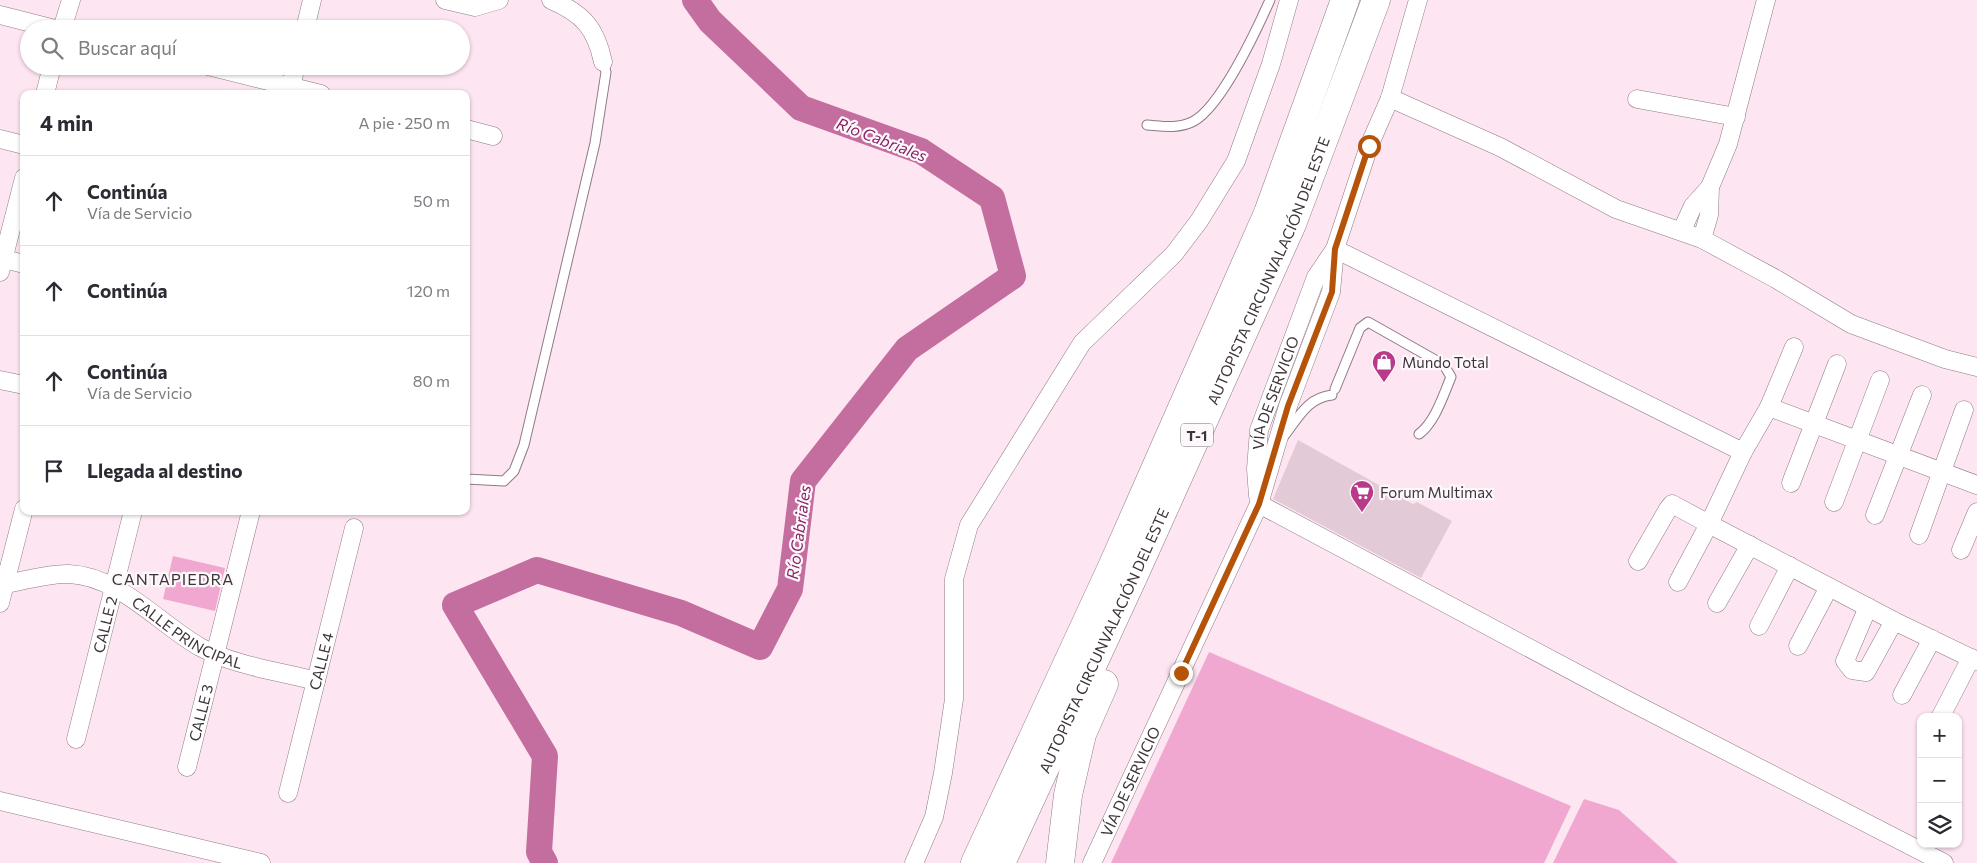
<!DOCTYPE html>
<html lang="es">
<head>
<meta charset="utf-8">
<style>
  body { margin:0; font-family:Commissioner,sans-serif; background:#f2f2f3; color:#2b2b33 }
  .controls { position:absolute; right:15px; bottom:15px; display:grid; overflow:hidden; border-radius:10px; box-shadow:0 1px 4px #0004 }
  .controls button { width:45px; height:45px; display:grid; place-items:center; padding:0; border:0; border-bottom:1px solid #e1e1e2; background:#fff; color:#2b2b33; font:25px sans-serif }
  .stop { position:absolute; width:15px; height:15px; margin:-11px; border:4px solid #b45309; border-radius:50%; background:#fff }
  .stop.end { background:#b45309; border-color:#fff; box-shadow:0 1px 5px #0008 }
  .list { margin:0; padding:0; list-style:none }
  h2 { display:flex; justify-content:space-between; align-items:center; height:65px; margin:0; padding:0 20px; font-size:21px }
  h2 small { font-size:16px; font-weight:400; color:#7c7c81 }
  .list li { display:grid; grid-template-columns:32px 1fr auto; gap:15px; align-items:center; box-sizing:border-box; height:90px; padding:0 20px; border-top:1px solid #e1e1e2 }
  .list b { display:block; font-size:19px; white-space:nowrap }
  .list p { margin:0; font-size:16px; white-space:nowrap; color:#7c7c81 }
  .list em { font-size:16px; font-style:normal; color:#7c7c81 }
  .icon { flex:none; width:28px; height:28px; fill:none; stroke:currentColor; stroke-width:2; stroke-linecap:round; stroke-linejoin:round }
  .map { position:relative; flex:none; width:1977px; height:863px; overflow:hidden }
  .search { position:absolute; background:#fff; box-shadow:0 1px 4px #0004; left:20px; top:20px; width:450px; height:55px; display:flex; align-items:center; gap:12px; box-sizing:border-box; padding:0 18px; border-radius:28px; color:#7c7c81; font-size:19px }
  .panel { position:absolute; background:#fff; box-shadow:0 1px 4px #0004; left:20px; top:90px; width:450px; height:425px; border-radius:10px }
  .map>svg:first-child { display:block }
</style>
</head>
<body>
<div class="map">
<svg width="1977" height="863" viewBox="0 0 1977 863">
  <rect width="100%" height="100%" fill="#fde5f1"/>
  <path fill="#f1a8d0" d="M173,556L225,568L215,611L163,599Z
    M1209,652L1571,806L1544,863H1111Z
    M1584,799L1619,810L1678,863H1553Z"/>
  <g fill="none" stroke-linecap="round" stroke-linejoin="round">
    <path stroke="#c46d9f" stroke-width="26" d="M545,863L539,852L545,756L455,605L537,570L681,613L760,647L790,589L803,481L907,349L1013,276L992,198L921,151L801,108L710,21L695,0"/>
  </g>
  <path fill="#e2cbd7" d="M1298,440L1413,504L1417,502L1452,521L1421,578L1273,499Z"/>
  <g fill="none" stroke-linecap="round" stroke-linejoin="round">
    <g stroke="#8f7a85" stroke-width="11">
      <path id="lane" d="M1147,125C1162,126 1177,129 1192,122C1220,109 1257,29 1270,0
        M1335,389L1360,328L1368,322L1444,365L1451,377C1443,396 1435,422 1419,434
        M1284,436C1299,417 1307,398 1332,395
        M466,479L504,481L514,471L524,445L595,143L606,72L603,62"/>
    </g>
    <g stroke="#8f7a85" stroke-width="19">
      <g id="street">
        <path d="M445,0L475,7L499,0"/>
        <path d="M551,0C584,14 596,29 603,62"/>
        <path d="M0,15L55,29"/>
        <path d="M62,29L71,0"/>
        <path d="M305,29L312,0"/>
        <path d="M208,66L321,94"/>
        <path d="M45,94L52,66"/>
        <path d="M289,94L296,66"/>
        <path d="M1390,98L1500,147L1616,209L1702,239L1776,279L1851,324L1945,359L1977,367"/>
        <path d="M1637,99L1736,117"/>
        <path d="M466,129L493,136"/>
        <path d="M0,139L24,145"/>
        <path d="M1682,230L1693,206L1710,187L1728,144L1766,0"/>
        <path d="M1702,239L1709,215L1710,187"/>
        <path d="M1335,249L1743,452"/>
        <path d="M0,258L24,264"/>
        <path d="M0,272L24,178"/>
        <path d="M0,380L24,385"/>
        <path d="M1769,407L1794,347"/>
        <path d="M1791,483L1837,364"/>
        <path d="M1977,485L1769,407L1743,452L1709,524L1894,621L1977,661"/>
        <path id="s1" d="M1258,496L1256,469L1259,430L1316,277L1335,249L1369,146L1390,98L1418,0"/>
        <path d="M1834,502L1880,380"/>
        <path d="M1259,504L1627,700L1944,863"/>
        <path d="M1875,515L1922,395"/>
        <path d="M1919,535L1964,410"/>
        <path d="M1961,550L1977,512"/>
        <path d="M1638,561L1668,509L1672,504L1709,524L1678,582"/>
        <path id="s2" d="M0,587L5,584C25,581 48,573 69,574C119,576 158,623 200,647C235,666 278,671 316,681"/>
        <path d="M0,603L24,509"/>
        <path d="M1717,603L1750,545"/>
        <path d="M1868,607L1845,661L1852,670L1866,672L1894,621"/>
        <path d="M1759,626L1790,566"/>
        <path d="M1798,646L1829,587"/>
        <path d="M1902,695L1932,639"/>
        <path d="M1941,716L1971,658"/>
        <path id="s3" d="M76,739L133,511"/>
        <path id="s4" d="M187,767L251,511"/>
        <path id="s5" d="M288,793L354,528"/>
        <path d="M0,801L261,863"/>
        <path d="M914,863L934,817L943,773L954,699V579L969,525L1082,343L1174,254L1199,221L1236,161L1271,64L1289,0"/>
        <path id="s6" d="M1092,863L1259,504L1288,406L1331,292L1335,249"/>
      </g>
    </g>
    <g stroke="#8f7a85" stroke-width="29">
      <g id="highway">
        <path d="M975,863L1112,567L1268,213L1345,0"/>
        <path id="s7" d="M1001,863L1135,573L1292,224L1376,0"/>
        <path d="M1060,863L1068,795L1082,734L1104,684"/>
      </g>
    </g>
    <use href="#lane" stroke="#fff" stroke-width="9"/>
    <use href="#street" stroke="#fff" stroke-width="18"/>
    <use href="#highway" stroke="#fff" stroke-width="28"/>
  </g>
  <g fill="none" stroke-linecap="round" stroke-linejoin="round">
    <path stroke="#b45309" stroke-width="6" d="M1181,673L1259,504L1288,406L1332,292L1335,249L1369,146"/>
  </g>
  <defs>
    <g id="shop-pin" transform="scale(1.25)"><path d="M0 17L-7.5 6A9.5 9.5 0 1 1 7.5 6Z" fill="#b83b8a" stroke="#fdf8fb"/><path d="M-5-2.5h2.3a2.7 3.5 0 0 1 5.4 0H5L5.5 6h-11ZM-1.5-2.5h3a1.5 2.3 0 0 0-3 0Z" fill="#fff"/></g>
    <g id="supermarket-pin" transform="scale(1.25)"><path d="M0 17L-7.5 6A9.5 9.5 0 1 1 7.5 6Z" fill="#b83b8a" stroke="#fdf8fb"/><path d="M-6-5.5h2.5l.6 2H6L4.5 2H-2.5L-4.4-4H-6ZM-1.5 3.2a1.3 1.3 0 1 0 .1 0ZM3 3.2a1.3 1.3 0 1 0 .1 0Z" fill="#fff"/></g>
  </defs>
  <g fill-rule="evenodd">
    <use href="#shop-pin" x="1384" y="362"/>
    <use href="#supermarket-pin" x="1362" y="492"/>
  </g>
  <g text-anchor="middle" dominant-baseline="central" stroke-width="4.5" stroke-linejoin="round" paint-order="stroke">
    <rect fill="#fdf8fb" stroke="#776f73" stroke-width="1" x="1181" y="423.5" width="32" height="23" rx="4"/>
    <g font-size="14" font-weight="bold" fill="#3d3439">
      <text x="1197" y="435">T-1</text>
    </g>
    <g font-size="15" fill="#3d3439" stroke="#fdf8fb">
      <text stroke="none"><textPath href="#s7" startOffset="650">AUTOPISTA CIRCUNVALACIÓN DEL ESTE</textPath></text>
      <text stroke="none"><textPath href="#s1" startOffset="106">VÍA DE SERVICIO</textPath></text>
      <text stroke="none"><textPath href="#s3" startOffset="118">CALLE 2</textPath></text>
      <text stroke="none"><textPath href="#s2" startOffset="205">CALLE PRINCIPAL</textPath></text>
      <text stroke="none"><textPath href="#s7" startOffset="245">AUTOPISTA CIRCUNVALACIÓN DEL ESTE</textPath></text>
      <text stroke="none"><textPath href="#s5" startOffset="136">CALLE 4</textPath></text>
      <text stroke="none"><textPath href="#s4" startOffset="56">CALLE 3</textPath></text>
      <text stroke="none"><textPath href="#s6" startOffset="90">VÍA DE SERVICIO</textPath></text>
    </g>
    <g font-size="15" fill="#3d3439" stroke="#fdf8fb" text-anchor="start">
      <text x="1402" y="362">Mundo Total</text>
      <text x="1380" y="492">Forum Multimax</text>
    </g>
    <g font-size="16" font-style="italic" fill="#8a2165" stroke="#fdf8fb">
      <text transform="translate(882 139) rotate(21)">Río Cabriales</text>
      <text transform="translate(798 532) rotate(-82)">Río Cabriales</text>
    </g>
    <g font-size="16" letter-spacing="1" fill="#3d3439" stroke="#fdf8fb">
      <text x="173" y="578">CANTAPIEDRA</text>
    </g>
  </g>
</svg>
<div class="controls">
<button>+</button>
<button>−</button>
<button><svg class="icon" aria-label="layers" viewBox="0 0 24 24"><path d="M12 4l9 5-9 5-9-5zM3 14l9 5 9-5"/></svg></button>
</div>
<div class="stop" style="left:1369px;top:146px"></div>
<div class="stop end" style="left:1181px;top:673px"></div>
<div class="search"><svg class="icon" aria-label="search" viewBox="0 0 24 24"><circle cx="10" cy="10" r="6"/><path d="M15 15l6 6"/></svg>Buscar aquí</div>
<section class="panel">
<h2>4 min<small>A pie · 250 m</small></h2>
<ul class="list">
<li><svg class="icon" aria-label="ahead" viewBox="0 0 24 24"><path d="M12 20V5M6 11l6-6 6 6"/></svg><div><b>Continúa</b><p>Vía de Servicio</p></div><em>50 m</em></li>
<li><svg class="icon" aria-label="ahead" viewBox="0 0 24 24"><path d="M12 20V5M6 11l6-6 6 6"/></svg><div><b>Continúa</b></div><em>120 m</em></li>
<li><svg class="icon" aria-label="ahead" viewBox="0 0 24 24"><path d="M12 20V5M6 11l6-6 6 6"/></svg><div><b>Continúa</b><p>Vía de Servicio</p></div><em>80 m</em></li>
<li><svg class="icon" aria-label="arrive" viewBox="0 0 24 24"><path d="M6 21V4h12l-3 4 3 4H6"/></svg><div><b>Llegada al destino</b></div></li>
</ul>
</section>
</div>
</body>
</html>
